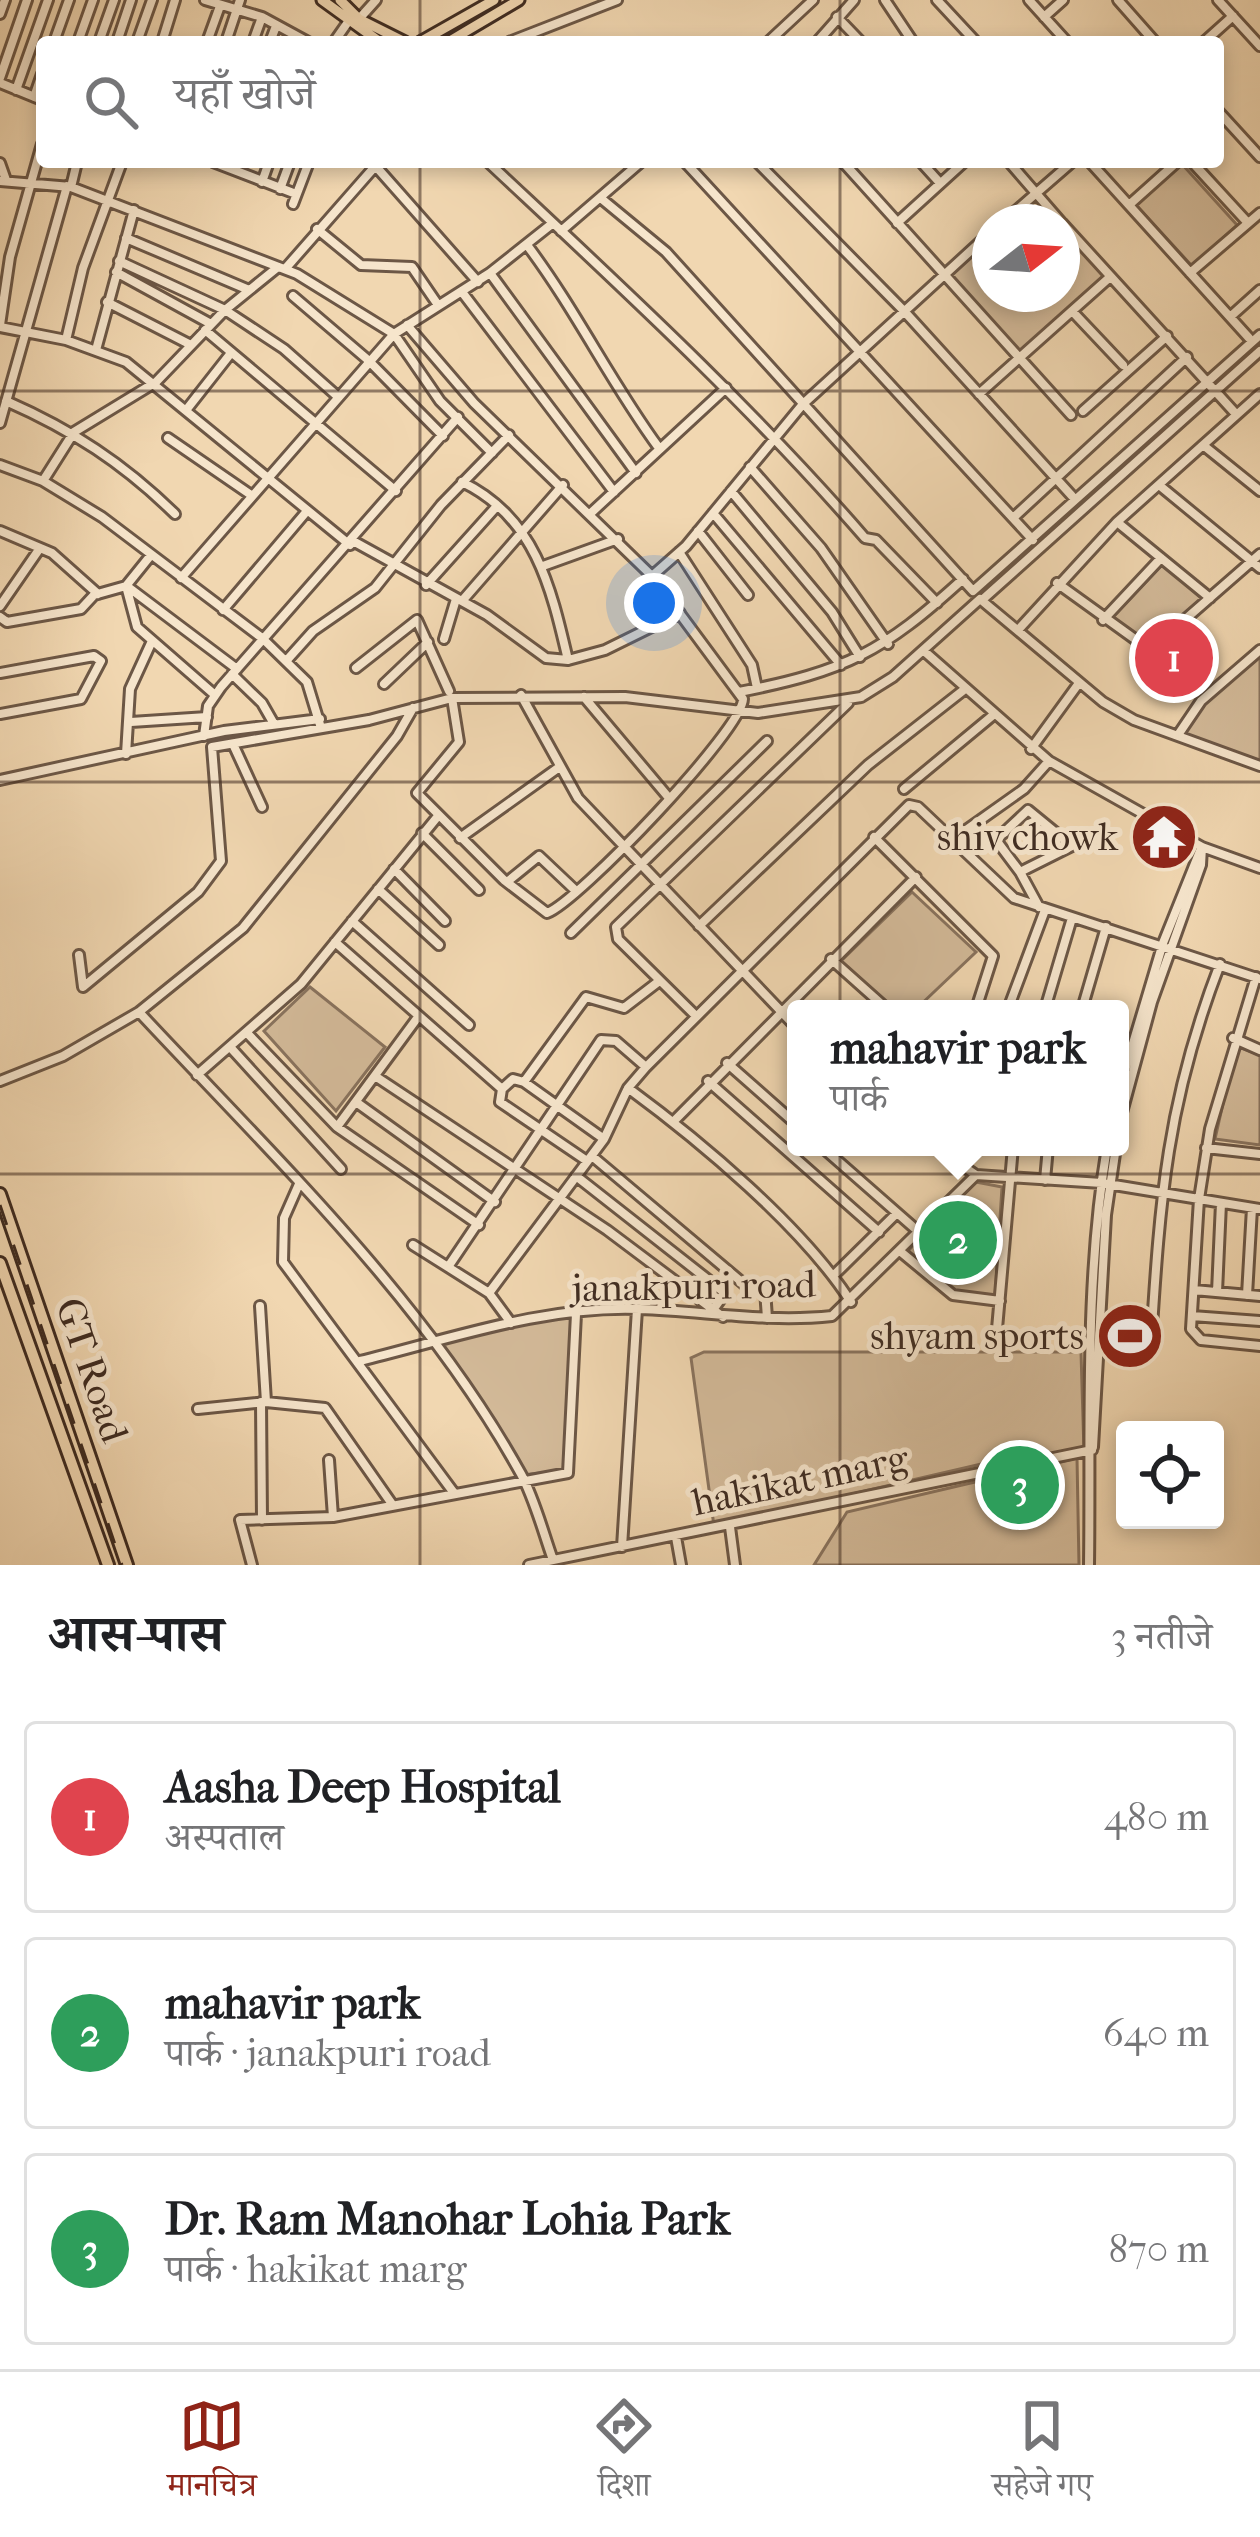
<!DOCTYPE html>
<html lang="hi">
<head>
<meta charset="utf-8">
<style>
  body { margin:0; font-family:"IM FELL French Canon","Noto Serif Devanagari",serif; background:#f6f6f6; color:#202124 }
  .controls { position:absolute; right:36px; bottom:36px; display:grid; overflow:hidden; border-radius:12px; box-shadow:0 6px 18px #0003 }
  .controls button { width:108px; height:108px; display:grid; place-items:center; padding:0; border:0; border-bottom:3px solid #e0e0e0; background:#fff; color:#202124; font:60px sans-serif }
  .compass { position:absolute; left:972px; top:204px; width:108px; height:108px; border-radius:50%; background:#fff; box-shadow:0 6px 18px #0003; rotate:73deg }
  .you { position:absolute; left:654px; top:603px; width:42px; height:42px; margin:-30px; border:9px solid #fff; border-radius:50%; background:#1a73e8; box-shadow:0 0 0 18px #1a73e833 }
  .badge { display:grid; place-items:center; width:78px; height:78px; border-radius:50%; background:#8f2418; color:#fff; font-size:39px; font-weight:700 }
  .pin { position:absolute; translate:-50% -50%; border:6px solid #fff; box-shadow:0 3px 12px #0006 }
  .popup { position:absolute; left:787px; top:1000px; width:342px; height:156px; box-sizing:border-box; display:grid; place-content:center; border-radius:12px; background:#fff; filter:drop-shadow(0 3px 9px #0005); font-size:39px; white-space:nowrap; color:#757577 }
  .popup b { font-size:45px; color:#202124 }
  .popup::after { content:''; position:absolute; left:50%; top:100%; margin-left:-24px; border:24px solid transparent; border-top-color:#fff }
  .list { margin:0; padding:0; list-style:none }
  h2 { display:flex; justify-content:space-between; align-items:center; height:156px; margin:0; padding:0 48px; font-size:51px }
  h2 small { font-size:39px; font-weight:400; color:#757577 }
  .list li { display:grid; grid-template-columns:78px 1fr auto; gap:36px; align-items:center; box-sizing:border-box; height:192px; margin:0 24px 24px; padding:0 24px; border:3px solid #e0e0e0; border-radius:12px }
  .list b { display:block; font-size:45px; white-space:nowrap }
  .list p { margin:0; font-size:39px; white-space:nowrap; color:#757577 }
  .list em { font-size:39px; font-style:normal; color:#757577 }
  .icon { flex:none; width:66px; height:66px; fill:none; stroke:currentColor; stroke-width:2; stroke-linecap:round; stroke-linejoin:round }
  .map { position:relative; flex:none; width:1260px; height:1565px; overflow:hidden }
  .search { position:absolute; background:#fff; box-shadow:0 6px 18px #0003; left:36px; right:36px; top:36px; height:132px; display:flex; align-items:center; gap:30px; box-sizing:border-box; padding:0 42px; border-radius:12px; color:#757577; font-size:45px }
  .sheet { height:804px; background:#fff }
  nav { display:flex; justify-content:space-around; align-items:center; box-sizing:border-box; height:168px; border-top:3px solid #e0e0e0; background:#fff; font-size:33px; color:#757577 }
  nav a { display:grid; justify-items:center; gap:6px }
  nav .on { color:#8f2418 }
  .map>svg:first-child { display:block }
</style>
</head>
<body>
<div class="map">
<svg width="1260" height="1565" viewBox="0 0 1260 1565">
  <rect width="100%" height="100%" fill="#f1d7b1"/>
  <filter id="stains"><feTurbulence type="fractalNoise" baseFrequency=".00167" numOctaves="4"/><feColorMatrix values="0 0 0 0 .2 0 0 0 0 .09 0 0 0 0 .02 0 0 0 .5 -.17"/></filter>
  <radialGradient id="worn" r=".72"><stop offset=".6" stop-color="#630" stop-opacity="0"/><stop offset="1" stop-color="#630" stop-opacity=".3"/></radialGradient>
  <path fill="#d3ba99" stroke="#89735e" stroke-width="3" d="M1181,163L1237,225L1192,266L1136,205Z
    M1062,223L1110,277L1020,358L944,275L990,233V294H1062Z
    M1163,564L1202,599L1146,648L1110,620Z
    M1255,654L1260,659V766L1178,735L1188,716Z
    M912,892L976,952L916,1009H884L838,964Z
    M310,987L385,1047L336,1111L264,1031Z
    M1236,1046L1260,1055V1145L1215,1139Z
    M976,1182L1002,1187L995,1298L946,1295L904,1255Z
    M576,1314L571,1470L521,1475L435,1343Z
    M704,1352H1081L1084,1452L990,1462L714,1526L691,1358Z
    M1077,1458L1079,1565H814L847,1512Z"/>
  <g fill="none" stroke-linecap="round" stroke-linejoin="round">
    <g stroke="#6c5746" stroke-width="14">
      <path id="minor" d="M205,0L262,17L308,42
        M885,0L913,42
        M937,0L976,42
        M1029,0L1067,42
        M1118,0L1155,42
        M1218,0L1260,46
        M0,14L5,0
        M837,17L861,42
        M1044,17L1063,0
        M359,19L376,0
        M54,42L69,0
        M78,42L93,0
        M99,42L114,0
        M117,42L131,0
        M137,42L152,0
        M162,42L175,0
        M207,42L220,6
        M226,42L240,0
        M253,42L262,17
        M270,42L276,26
        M334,42L348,22
        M509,42L617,0
        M768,42L813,0
        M817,42L854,0
        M1204,42L1233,16
        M0,78L27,0
        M0,83L42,100
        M16,90L48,0
        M34,97L42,74
        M1218,111L1260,157
        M213,162L296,194
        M372,162L478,282
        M488,162C618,284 748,403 865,538L876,540L937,603
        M685,162L1033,540
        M757,162L904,311L1072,496
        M843,162L1071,415
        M921,162L940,183
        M1009,162L1061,222
        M1090,162L1249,338
        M1192,162L1248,223
        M0,163L6,180
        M0,181L71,187L297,274L394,334L440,401L492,453
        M262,182L269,162
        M71,187L77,162
        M280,189L290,162
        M603,200L666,252L973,591L1260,335
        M293,204L309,162
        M1129,205L1177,162
        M1003,222L1072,162
        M897,223L964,162
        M1062,223L1236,414
        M317,229L361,265L412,267L438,305
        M561,231L641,162
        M126,238L249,290
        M527,245C576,310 611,383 659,448
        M119,261L225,310L284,349L336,395
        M285,269L378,163
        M116,272L211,324
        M490,273L636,473
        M1190,273L1260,213
        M462,292L614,492
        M293,296L368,360L443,436
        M107,302L191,345
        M1072,311L1123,365
        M1230,317L1260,290
        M0,325L10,257L42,144
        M407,325L474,403L652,576L743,699C743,729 578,902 547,913L504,880L417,793L459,742L452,698
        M0,327L66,340L126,362L350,545
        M205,330L396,491
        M66,340L83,268L122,162
        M96,350L134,210
        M979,394L1110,277
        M6,401C72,430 123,463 175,514
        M187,409L231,353
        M1083,411L1167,336
        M0,423L67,186
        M168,438L251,495
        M1203,445L1260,491
        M0,465L43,481L102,517L262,638L307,682L321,728
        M750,467L821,548L888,644
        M43,481L74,432L156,382L225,310L278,267
        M462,482C535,517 551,587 568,660
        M1159,485L1260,568
        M731,491L832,612L860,657
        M592,512L726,388
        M713,513L841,665
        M1013,518L1187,357
        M1117,522L1210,598
        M0,531L52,553L98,594
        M698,531L748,595
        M353,541L487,615L546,658L568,660L605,650L680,613
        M679,552L752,665L757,688
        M543,566L618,539
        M652,576L686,546L803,404L990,233
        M181,578L394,334L490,273L553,223
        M1057,583L1150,650L1260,554
        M426,585L496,507
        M126,586L137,627L215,695
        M128,587L237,669
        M982,600L1260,351
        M462,601L563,485
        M0,606L40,548
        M223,610L307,511
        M0,617L7,622L81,609L94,595L126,586L151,555
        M1103,620L1161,558
        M1018,630L1117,522L1260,394
        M444,639L456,599
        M924,651L1049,761L1202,847L1260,868
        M287,660L313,631L375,588L441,505L509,435
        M356,668L417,620L449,691
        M0,673L94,656L101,661L81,699L0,714
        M232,674L262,703L274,724
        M384,684L428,642
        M739,692C846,671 883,652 963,579
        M521,695L578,798L796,1027
        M584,697L669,798
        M861,697L893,677L980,599L1103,702L1134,720L1260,766
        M413,708L397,736L243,928L139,1012C273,1156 425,1300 521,1474C535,1500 543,1532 553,1560
        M131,722L207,717
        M1178,735L1201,701L1260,650
        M204,736L208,706L221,687L458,417
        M233,744L262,807
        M1031,749L1079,683
        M126,754L130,689L152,641
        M0,780L224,731L320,719
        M904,789L992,716
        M422,833L479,890
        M874,837L993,956L976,1009
        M460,838L558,768
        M952,840L1024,789L1049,761
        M394,869L445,921
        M1020,872L996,840L1028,810L1072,846L1020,872L1039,907
        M507,882L539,856L576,891
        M378,889L439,945
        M352,921L469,1025
        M699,926L868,765L965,689
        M571,933L767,741
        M335,942L502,1089L500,1102L587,1161
        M79,955L83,987L198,892L221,861L212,747L369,720L452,698L625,697L758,713L861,697
        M831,959L887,1009
        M1256,977L1210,1129L1199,1199L1191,1329L1201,1340L1260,1346
        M1008,1009L1045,910
        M1045,1009L1072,918
        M1082,1009L1106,927
        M695,1015L618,939L616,927L848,703
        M248,1034L337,1127L418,1017
        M1233,1038L1260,1050
        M231,1048L341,1169
        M727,1063L796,1124
        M197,1075L301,984L438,816
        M375,1076L607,1230L723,1317
        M0,1081L63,1056L139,1012
        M708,1081L879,1232
        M524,1082L586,997L624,1008L658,982
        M1120,1087L1163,943L1200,851
        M628,1088C700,1141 803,1227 851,1302
        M502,1089L513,1079L524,1082L604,1139
        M356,1102L495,1202
        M1120,1120L1152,1002L1201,865L1202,847
        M673,1122L916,877
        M337,1127L479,1225
        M822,1147L920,1233
        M935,1147L976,1175L1102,1183L1260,1209
        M1206,1148L1260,1154
        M592,1156L751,1290H765L767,1318
        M576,1176L725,1293L713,1310
        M1045,1180L1048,1147
        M299,1184L284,1218L283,1262L454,1493
        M413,1245L489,1293L511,1323
        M901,1252L953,1295L1000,1301
        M448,1267L601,1040L616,1041L646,1067
        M834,1275L897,1213
        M1194,1290L1260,1296
        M1217,1292L1221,1203
        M489,1293L604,1139L628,1088L646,1067L909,805L918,807L1014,898L1260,979
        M1247,1295L1252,1208
        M260,1306L266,1402
        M1192,1316L1260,1321
        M997,1329L1013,1147
        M1151,1343C1160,1199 1167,1101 1220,964
        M360,1361C450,1339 546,1305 640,1309C704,1311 767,1323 832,1316L976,1175
        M261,1402L262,1520
        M198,1409L266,1402L325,1408L392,1504
        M1093,1447L1106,1215L1116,1147
        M329,1460L333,1517
        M730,1527L735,1565
        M676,1537L681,1565
        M622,1547L637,1309
        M252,1565L240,1520L333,1517L568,1473L576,1314
        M529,1565L1092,1450
        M1089,1565C1091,1427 1084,1284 1107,1147"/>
    </g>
    <g stroke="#3f2c22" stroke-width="15">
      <path id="major" d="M322,0L380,42
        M340,0L359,19L405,42
        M420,42L494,0
        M448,42L519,0"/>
    </g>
    <g stroke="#3f2c22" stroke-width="16">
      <path id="highway" d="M0,1194L127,1565
        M0,1263L108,1565"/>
    </g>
    <use href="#minor" stroke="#f6e5cc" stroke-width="8"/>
    <use href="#major" stroke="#f1d7b1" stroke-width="9"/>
    <use href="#highway" stroke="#f1d7b1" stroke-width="10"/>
    <path stroke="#3f2c22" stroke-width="3" stroke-dasharray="21 21" stroke-linecap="butt" d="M0,1205L122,1565"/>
  </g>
  <path fill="none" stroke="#3f2c22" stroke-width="3" stroke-opacity="0.55" d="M420,0V42M840,0V42M420,162V1565M840,162V1565M0,391H1260M0,782H1260M0,1174H1260"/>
  <defs>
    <g id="temple-disc" transform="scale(3.45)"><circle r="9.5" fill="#8f2418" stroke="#f6e5cc"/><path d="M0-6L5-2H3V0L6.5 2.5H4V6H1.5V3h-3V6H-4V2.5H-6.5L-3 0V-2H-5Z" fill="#fff"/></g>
    <g id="stadium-disc" transform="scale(3.45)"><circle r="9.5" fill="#8f2418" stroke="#f6e5cc"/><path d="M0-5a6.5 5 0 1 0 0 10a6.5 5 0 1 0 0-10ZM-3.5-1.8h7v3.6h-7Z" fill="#fff"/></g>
  </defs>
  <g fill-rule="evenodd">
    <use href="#temple-disc" x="1164" y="837"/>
    <use href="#stadium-disc" x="1130" y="1336"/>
  </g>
  <g text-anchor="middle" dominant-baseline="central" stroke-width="10" stroke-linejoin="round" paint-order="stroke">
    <g font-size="39" fill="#3f2c22" stroke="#f6e5cc" text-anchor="end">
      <text x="1118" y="837">shiv chowk</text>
      <text x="1084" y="1336">shyam sports</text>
    </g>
    <g font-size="39" fill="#3f2c22" stroke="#f6e5cc">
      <text transform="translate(694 1286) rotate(-1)">janakpuri road</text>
      <text transform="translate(92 1370) rotate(71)">GT Road</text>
      <text transform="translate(800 1480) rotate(-12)">hakikat marg</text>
    </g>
  </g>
  <rect width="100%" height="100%" filter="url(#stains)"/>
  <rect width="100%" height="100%" fill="url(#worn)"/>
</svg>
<div class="controls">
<button><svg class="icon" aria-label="locate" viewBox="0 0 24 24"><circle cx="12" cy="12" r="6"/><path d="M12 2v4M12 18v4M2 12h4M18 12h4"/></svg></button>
</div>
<svg class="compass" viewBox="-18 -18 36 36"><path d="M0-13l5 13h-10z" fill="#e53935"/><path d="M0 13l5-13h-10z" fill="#757577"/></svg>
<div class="you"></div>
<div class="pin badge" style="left:1174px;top:658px;background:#e0444e">1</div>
<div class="pin badge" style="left:958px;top:1240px;background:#2e9e5b">2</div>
<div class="popup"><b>mahavir park</b>पार्क</div>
<div class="pin badge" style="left:1020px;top:1485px;background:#2e9e5b">3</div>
<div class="search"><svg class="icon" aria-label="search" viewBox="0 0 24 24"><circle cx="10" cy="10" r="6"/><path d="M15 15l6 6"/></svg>यहाँ खोजें</div>
</div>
<section class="sheet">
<h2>आस-पास<small>3 नतीजे</small></h2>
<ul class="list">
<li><span class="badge" style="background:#e0444e">1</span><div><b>Aasha Deep Hospital</b><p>अस्पताल</p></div><em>480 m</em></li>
<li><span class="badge" style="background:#2e9e5b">2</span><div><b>mahavir park</b><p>पार्क · janakpuri road</p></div><em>640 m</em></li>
<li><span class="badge" style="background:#2e9e5b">3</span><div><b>Dr. Ram Manohar Lohia Park</b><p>पार्क · hakikat marg</p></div><em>870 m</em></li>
</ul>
</section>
<nav>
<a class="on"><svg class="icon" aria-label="map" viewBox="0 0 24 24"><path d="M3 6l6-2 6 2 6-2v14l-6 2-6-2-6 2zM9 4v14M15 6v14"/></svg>मानचित्र</a>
<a><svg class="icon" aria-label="directions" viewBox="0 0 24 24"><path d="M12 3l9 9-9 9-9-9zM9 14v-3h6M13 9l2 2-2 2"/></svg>दिशा</a>
<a><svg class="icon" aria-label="saved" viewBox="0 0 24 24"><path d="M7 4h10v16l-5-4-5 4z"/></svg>सहेजे गए</a>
</nav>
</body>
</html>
